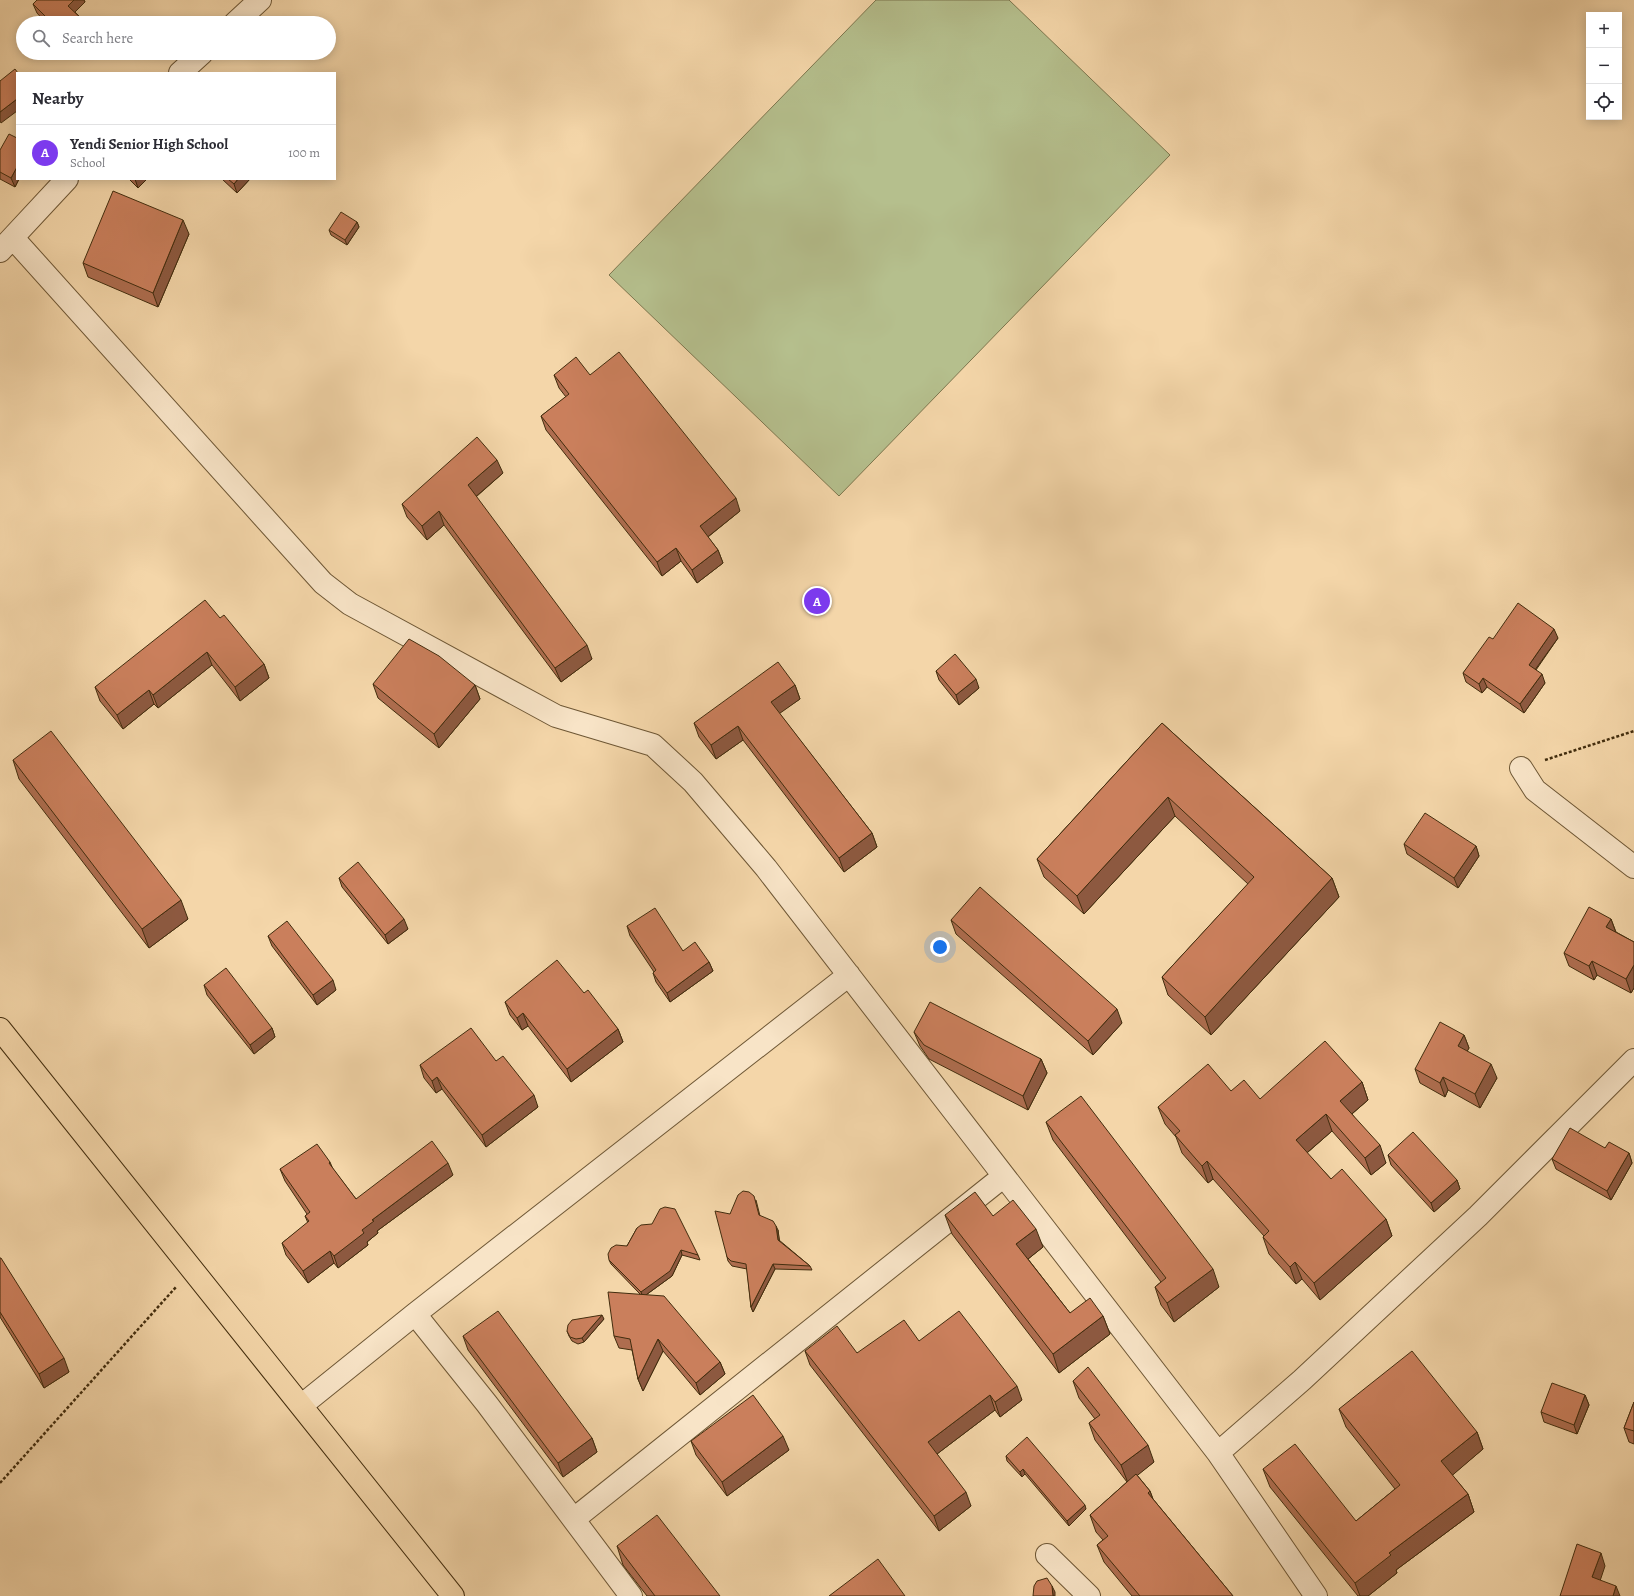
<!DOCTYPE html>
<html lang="en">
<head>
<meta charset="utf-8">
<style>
  body { margin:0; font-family:Alegreya,serif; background:#f2f2f3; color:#2b2b33 }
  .controls { position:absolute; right:12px; top:12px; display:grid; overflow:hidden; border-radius:0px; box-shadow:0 2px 10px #0003 }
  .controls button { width:36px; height:36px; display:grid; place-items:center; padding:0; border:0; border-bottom:1px solid #e1e1e2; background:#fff; color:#2b2b33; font:20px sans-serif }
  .you { position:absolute; left:940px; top:947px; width:14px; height:14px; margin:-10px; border:3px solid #fff; border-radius:50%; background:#1a73e8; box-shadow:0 0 0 6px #1a73e833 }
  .badge { display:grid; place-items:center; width:26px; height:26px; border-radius:50%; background:#7c3aed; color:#fff; font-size:13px; font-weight:700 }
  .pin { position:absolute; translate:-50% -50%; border:2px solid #fff; box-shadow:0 1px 4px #0006 }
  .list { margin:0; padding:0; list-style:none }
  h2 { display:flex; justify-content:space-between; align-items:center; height:52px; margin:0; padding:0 16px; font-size:17px }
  h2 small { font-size:13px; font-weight:400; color:#7c7c81 }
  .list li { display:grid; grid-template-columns:26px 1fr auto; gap:12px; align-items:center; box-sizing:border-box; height:56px; padding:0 16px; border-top:1px solid #e1e1e2 }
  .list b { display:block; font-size:15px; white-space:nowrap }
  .list p { margin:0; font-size:13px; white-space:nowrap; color:#7c7c81 }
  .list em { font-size:13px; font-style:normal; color:#7c7c81 }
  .icon { flex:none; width:22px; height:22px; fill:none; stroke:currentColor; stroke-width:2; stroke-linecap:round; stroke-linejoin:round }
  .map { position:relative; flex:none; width:1634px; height:1596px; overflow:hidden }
  .search { position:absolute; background:#fff; box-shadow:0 2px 10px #0003; left:16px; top:16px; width:320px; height:44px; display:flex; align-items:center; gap:10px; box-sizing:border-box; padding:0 14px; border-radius:22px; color:#7c7c81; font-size:15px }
  .panel { position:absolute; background:#fff; box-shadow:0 2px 10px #0003; left:16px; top:72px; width:320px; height:108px; border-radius:0px }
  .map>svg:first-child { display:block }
</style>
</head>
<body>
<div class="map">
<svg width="1634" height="1596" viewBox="0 0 1634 1596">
  <rect width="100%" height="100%" fill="#f4d6a9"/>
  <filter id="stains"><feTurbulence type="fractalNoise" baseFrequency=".005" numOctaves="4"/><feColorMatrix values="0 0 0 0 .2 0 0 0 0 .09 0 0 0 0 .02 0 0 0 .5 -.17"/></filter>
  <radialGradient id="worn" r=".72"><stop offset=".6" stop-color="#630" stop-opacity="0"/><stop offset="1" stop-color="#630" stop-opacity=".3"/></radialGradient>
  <path fill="#b5bf8d" stroke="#7c764e" d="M876,0H1009L1170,155L839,496L609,275Z"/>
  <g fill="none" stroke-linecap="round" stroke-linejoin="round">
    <g stroke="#6e5735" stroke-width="24">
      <path id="minor" d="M235,23L260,0
        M180,73L202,53
        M13,238L323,583L350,604L556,716L653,745L693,782L766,868L1218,1453L1316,1596
        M0,251L67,179
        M1521,768L1535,790L1634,867
        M415,1314L487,1404L631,1596
        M302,1405L415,1314L849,975
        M1218,1453L1302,1380L1478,1216L1634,1060
        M574,1519L1004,1176
        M1047,1555L1089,1596"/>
    </g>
    <g stroke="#422d0e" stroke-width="24">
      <path id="major" d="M0,1029L453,1596"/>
    </g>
    <path stroke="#422d0e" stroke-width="2.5" stroke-dasharray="3 2" stroke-linecap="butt" d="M1545,760L1634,731
      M0,1483L176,1287"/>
    <use href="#minor" stroke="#f8e4c7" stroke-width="22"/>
    <use href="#major" stroke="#f4d6a9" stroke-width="22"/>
  </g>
  <path fill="#ae6d4f" stroke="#422d0e" d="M37,0H84L85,2L75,12L86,23H46L37,13L33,4Z
    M76,53H87L81,58Z
    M0,150L17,179H19L15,187L0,179Z
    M129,179H147L138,188Z
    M222,179H250L237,193Z
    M357,222L359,227L347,245L331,235L329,230Z
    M189,234L158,307L88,277L83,263Z
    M554,375H590L740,511L708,537L718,550L723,563L697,583L681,561L662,576L546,430L541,416L566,397L559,388Z
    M503,473L476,497L592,659L561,682L444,525L427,540L407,517L402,504Z
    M220,618L264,664L269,678L240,701L212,665L158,708L154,704L123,729L100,701L95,687Z
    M1558,638L1536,670L1545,683L1524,713L1487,687L1482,693L1466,682L1463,673L1493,639Z
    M936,671L979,688L959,705L939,680Z
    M373,684L475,685L480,699L439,748L378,698Z
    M795,685L800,699L779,713L872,833L877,847L844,872L743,740L716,759L699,737L694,723Z
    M1162,723L1332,878L1339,897L1211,1035L1168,995L1162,977L1248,884L1175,816L1084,914L1044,877L1037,859Z
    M13,760L188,919L149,948L19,779Z
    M1404,844L1476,846L1479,856L1458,888L1407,854Z
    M339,878L408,929L388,944L342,887Z
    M1611,919L1616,932L1634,942V988L1631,993L1597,975L1594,980L1569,966L1564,953Z
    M951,920L1122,1023L1093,1055L956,934Z
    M627,926L683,951L709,962L713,971L670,1002L656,982L653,973L654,972L630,936Z
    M268,936L336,990L317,1005L272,946Z
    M204,985L272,1028L275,1037L254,1054L207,995Z
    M584,993L618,1029L623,1042L571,1082L528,1026L522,1030L510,1015L505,1002Z
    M914,1032L1041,1059L1047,1073L1028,1110L929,1059L920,1046Z
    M1464,1035L1469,1048L1467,1051L1497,1078L1480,1108L1448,1090L1445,1097L1420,1083L1415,1069Z
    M496,1061L538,1107L486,1147L442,1089L436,1093L424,1078L420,1065Z
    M1362,1082L1368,1100L1352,1114L1386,1163L1371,1175L1332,1131L1307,1153L1331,1179L1386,1219L1392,1236L1320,1300L1302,1279L1296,1284L1269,1254L1263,1237L1264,1236L1213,1179L1208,1183L1182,1153L1176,1137L1165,1124L1158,1107L1260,1099Z
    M1046,1122L1219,1287L1174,1322L1161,1305L1155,1287L1161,1282L1053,1140Z
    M1605,1148L1629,1153L1632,1163L1611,1200L1556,1169L1552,1159Z
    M1388,1155L1457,1180L1460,1189L1434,1212L1391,1165Z
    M280,1169H333L356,1199L453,1175L377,1231L378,1233L367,1242L368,1245L338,1268L334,1263L308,1283L286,1255L282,1243L308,1223L305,1216L307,1214L285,1181Z
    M756,1200L760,1216L778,1230L779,1240L810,1266L812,1270L775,1269L753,1312L751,1307L747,1269L732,1266L728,1261L727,1257L730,1214Z
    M945,1215L993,1216L1043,1247L1028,1259L1070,1313L1103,1316L1110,1334L1059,1373L952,1234Z
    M637,1228L698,1255L700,1260L682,1255L672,1276L646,1295L720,1362L725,1374L700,1395L663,1351L643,1391L638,1379L632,1350L619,1348L614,1336L640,1294L611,1264L609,1260L627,1246Z
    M0,1258L69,1372L44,1388L0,1317Z
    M604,1319L584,1342L578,1344L572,1341L569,1336L567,1331Z
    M463,1336L592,1438L597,1452L563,1477L468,1350Z
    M919,1341L1022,1400L1000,1417L995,1410L937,1454L971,1506L939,1531L810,1365L805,1351L857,1353Z
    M1073,1381L1154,1462L1137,1475L1150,1491L1153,1499L1233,1596H1132L1104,1562L1097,1545L1103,1540L1096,1532L1090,1515L1127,1482L1095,1440L1089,1423L1095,1419L1079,1398Z
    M1585,1395L1589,1405L1577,1434L1544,1422L1541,1412Z
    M1634,1402V1444L1629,1442L1624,1428Z
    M1339,1409L1477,1432L1483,1449L1452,1475L1468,1494L1474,1512L1396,1570L1397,1573L1368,1596H1358L1270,1487L1263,1469L1356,1521L1395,1489L1346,1427Z
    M691,1441L789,1450L727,1496L696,1455Z
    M1006,1456L1086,1509L1069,1526L1025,1474L1022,1477L1007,1461Z
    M617,1546L720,1596H647L623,1565Z"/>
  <path fill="#8d5940" stroke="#422d0e" d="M74,0H84L85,2L72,15L68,6Z
    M79,53H87L81,58Z
    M17,99V111L1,123L0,121V112Z
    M17,167V179H19L15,187L11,178Z
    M135,179H147L138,188Z
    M238,179H250L237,193L234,184Z
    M183,220L189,234L158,307L153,293Z
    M357,222L359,227L347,245L345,240Z
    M497,460L503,473L473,499L468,485Z
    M736,498L740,511L705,539L700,526Z
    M439,511L444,525L427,540L422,526Z
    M676,548L681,561L662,576L657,562Z
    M718,550L723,563L697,583L692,570Z
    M1554,629L1558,638L1532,674L1529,665Z
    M587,645L592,659L561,682L555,668Z
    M207,652L212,665L158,708L153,695Z
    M264,664L269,678L240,701L235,687Z
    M1542,674L1545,683L1524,713L1520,704Z
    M1483,678L1487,687L1482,693L1479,684Z
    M976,679L979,688L959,705L956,695Z
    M475,685L480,699L439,748L434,734Z
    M795,685L800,699L776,716L771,702Z
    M149,690L154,704L123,729L117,715Z
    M738,726L743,740L716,759L711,745Z
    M1168,797L1175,816L1084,914L1077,896Z
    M872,833L877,847L844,872L839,858Z
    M1476,846L1479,856L1458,888L1454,878Z
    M1332,878L1339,897L1211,1035L1205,1017Z
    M181,900L188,919L149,948L142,929Z
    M404,919L408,929L388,944L385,935Z
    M1611,919L1616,933L1606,927Z
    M1592,961L1597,975L1594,980L1589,966Z
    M709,962L713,971L670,1002L667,993Z
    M1634,965V988L1631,993L1626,979Z
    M333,980L336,990L317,1005L313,995Z
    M1117,1009L1122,1023L1093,1055L1088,1041Z
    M523,1013L528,1026L522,1030L517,1018Z
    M272,1028L275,1037L254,1054L250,1045Z
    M618,1029L623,1042L571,1082L567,1069Z
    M1464,1035L1469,1048L1463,1059L1458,1046Z
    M1041,1059L1047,1073L1028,1110L1023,1096Z
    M1491,1064L1497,1078L1480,1108L1475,1094Z
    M437,1077L442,1089L436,1093L432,1081Z
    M1443,1077L1448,1090L1445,1097L1440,1083Z
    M1362,1082L1368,1100L1347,1118L1340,1101Z
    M534,1095L538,1107L486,1147L482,1135Z
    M1326,1114L1332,1131L1302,1157L1296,1140Z
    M1380,1145L1386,1163L1371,1175L1365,1158Z
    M1629,1153L1632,1163L1611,1200L1607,1191Z
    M1207,1161L1213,1179L1208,1183L1202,1166Z
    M330,1162L335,1174L329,1163Z
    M448,1163L453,1175L377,1231L378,1233L367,1242L368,1245L338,1268L334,1256L372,1220Z
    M1457,1180L1460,1189L1434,1212L1431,1203Z
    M1386,1219L1392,1236L1320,1300L1314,1283Z
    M776,1226L778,1230L780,1244L778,1240Z
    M1036,1229L1043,1247L1023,1263L1016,1244Z
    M681,1250L682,1255L672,1276L643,1297L641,1292Z
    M330,1251L334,1263L308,1283L303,1271Z
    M1295,1262L1302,1279L1296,1284L1290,1267Z
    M773,1264L775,1269L753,1312L751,1307Z
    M1213,1269L1219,1287L1174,1322L1167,1303Z
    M602,1315L604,1319L584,1342L582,1338Z
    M1103,1316L1110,1334L1059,1373L1053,1354Z
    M658,1339L663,1351L643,1391L638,1379Z
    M64,1358L69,1372L44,1388L39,1374Z
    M720,1362L725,1374L700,1395L696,1383Z
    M1017,1386L1022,1400L1000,1417L995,1402Z
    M990,1395L995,1410L933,1457L928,1442Z
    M1585,1395L1589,1405L1577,1434L1574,1425Z
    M1477,1432L1483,1449L1448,1479L1441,1461Z
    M783,1436L789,1450L727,1496L722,1482Z
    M592,1438L597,1452L563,1477L558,1463Z
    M1148,1445L1154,1462L1128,1483L1121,1465Z
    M1023,1469L1025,1474L1022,1477L1020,1472Z
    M1150,1491L1156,1508L1148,1493Z
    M966,1492L971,1506L939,1531L934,1516Z
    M1468,1494L1474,1512L1396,1570L1397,1573L1368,1596H1360L1355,1583L1389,1553Z
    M1085,1505L1086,1509L1069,1526L1067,1521Z
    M1601,1553L1605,1566L1597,1590L1592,1577Z
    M1052,1586L1055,1592V1596H1053Z
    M1616,1586L1620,1596H1613Z"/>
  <path fill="#ca7f5c" stroke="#422d0e" d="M37,0H74L68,6L86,23H52L33,4Z
    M15,69L18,73H17V99L0,112V81Z
    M9,134L17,138V167L11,178L0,172V150Z
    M228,179H238L234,184Z
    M113,191L183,220L153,293L83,263Z
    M341,212L357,222L345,240L329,230Z
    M619,352L736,498L700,526L718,550L692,570L676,548L657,562L541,416L569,394L554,375L576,357L590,375Z
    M477,437L497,460L468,485L587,645L555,668L439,511L422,526L402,504Z
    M205,600L220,618L224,615L264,664L235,687L207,652L153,695L149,690L117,715L95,687Z
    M1518,603L1554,629L1529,665L1542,674L1520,704L1483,678L1479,684L1463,673L1489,637L1493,639Z
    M409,639L439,656L475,685L434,734L373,684Z
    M955,654L976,679L956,695L936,671Z
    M778,662L795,685L771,702L872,833L839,858L738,726L711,745L694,723Z
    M1162,723L1332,878L1205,1017L1162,977L1254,877L1168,797L1077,896L1037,859Z
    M51,731L181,900L142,929L13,760Z
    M1425,813L1476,846L1454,878L1404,844Z
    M358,862L404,919L385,935L339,878Z
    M980,887L1117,1009L1088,1041L951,920Z
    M1589,907L1611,919L1606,927L1634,942V965L1626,979L1592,961L1589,966L1564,953Z
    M655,908L683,951L695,942L709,962L667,993L653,973L656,970L627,926Z
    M287,921L333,980L313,995L268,936Z
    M557,960L584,993L588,990L618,1029L567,1069L523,1013L517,1018L505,1002Z
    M226,968L272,1028L250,1045L204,985Z
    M930,1002L1041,1059L1023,1096L924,1045L914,1032Z
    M1440,1022L1464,1035L1458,1046L1491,1064L1475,1094L1443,1077L1440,1083L1415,1069Z
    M471,1028L496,1061L503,1056L534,1095L482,1135L437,1077L432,1081L420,1065Z
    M1325,1041L1362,1082L1340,1101L1380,1145L1365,1158L1326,1114L1296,1140L1331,1179L1342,1169L1386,1219L1314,1283L1295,1262L1290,1267L1263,1237L1269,1231L1207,1161L1202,1166L1175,1135L1180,1131L1158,1107L1208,1064L1231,1091L1244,1080L1260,1099Z
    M1081,1096L1213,1269L1167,1303L1155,1287L1166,1278L1046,1122Z
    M1570,1128L1605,1148L1609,1142L1629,1153L1607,1191L1552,1159Z
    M1413,1132L1457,1180L1431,1203L1388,1155Z
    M432,1141L448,1163L372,1220L374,1221L362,1230L364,1233L334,1256L330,1251L303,1271L282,1243L309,1221L305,1216L310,1212L280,1169L317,1144L330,1162L329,1163L356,1199Z
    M743,1191L749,1192L754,1196L759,1215L773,1221L776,1226L778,1240L810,1266L773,1264L751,1307L746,1264L731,1261L727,1257L715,1211L730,1214L738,1195Z
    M975,1192L993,1216L1013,1200L1036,1229L1016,1244L1070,1313L1090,1298L1103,1316L1053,1354L945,1215Z
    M665,1207L675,1209L698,1255L681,1250L670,1271L641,1292L609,1260L608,1254L611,1248L616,1245L627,1246L637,1228L641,1225L652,1224L660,1209Z
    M0,1258H1L64,1358L39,1374L0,1312Z
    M608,1292L664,1296L720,1362L696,1383L658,1339L638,1379L630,1339L614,1336Z
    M498,1311L592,1438L558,1463L463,1336Z
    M959,1311L1017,1386L995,1402L990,1395L928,1442L966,1492L934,1516L805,1351L837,1326L857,1353L904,1320L919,1341Z
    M602,1315L582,1338L576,1339L570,1337L567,1331L568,1325L572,1320Z
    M1412,1351L1477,1432L1441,1461L1468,1494L1389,1553L1391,1555L1355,1583L1263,1469L1295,1444L1356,1521L1400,1485L1339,1409Z
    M1088,1367L1148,1445L1121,1465L1089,1423L1100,1415L1073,1381Z
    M1552,1383L1585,1395L1574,1425L1541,1412Z
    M753,1395L783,1436L722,1482L691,1441Z
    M1634,1402V1431L1624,1428Z
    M1027,1437L1085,1505L1067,1521L1023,1469L1020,1472L1006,1456Z
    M1136,1474L1150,1491L1148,1493L1233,1596H1140L1097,1545L1108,1536L1090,1515Z
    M657,1515L720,1596H655L617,1546Z
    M1577,1544L1601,1553L1592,1577L1616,1586L1613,1596H1560Z
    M878,1559L905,1596H829Z
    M1047,1578L1052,1586L1053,1596H1033L1034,1586L1037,1581Z"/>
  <rect width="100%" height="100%" filter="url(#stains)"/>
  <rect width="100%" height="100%" fill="url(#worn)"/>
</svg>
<div class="controls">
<button>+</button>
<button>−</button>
<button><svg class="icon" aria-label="locate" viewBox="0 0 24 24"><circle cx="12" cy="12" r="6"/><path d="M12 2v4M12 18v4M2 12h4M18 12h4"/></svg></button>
</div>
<div class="you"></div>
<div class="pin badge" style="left:817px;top:601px">A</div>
<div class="search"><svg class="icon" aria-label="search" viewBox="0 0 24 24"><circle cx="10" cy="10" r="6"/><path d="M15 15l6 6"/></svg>Search here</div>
<section class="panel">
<h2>Nearby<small></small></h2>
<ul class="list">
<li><span class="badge">A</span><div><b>Yendi Senior High School</b><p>School</p></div><em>100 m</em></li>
</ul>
</section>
</div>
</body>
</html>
